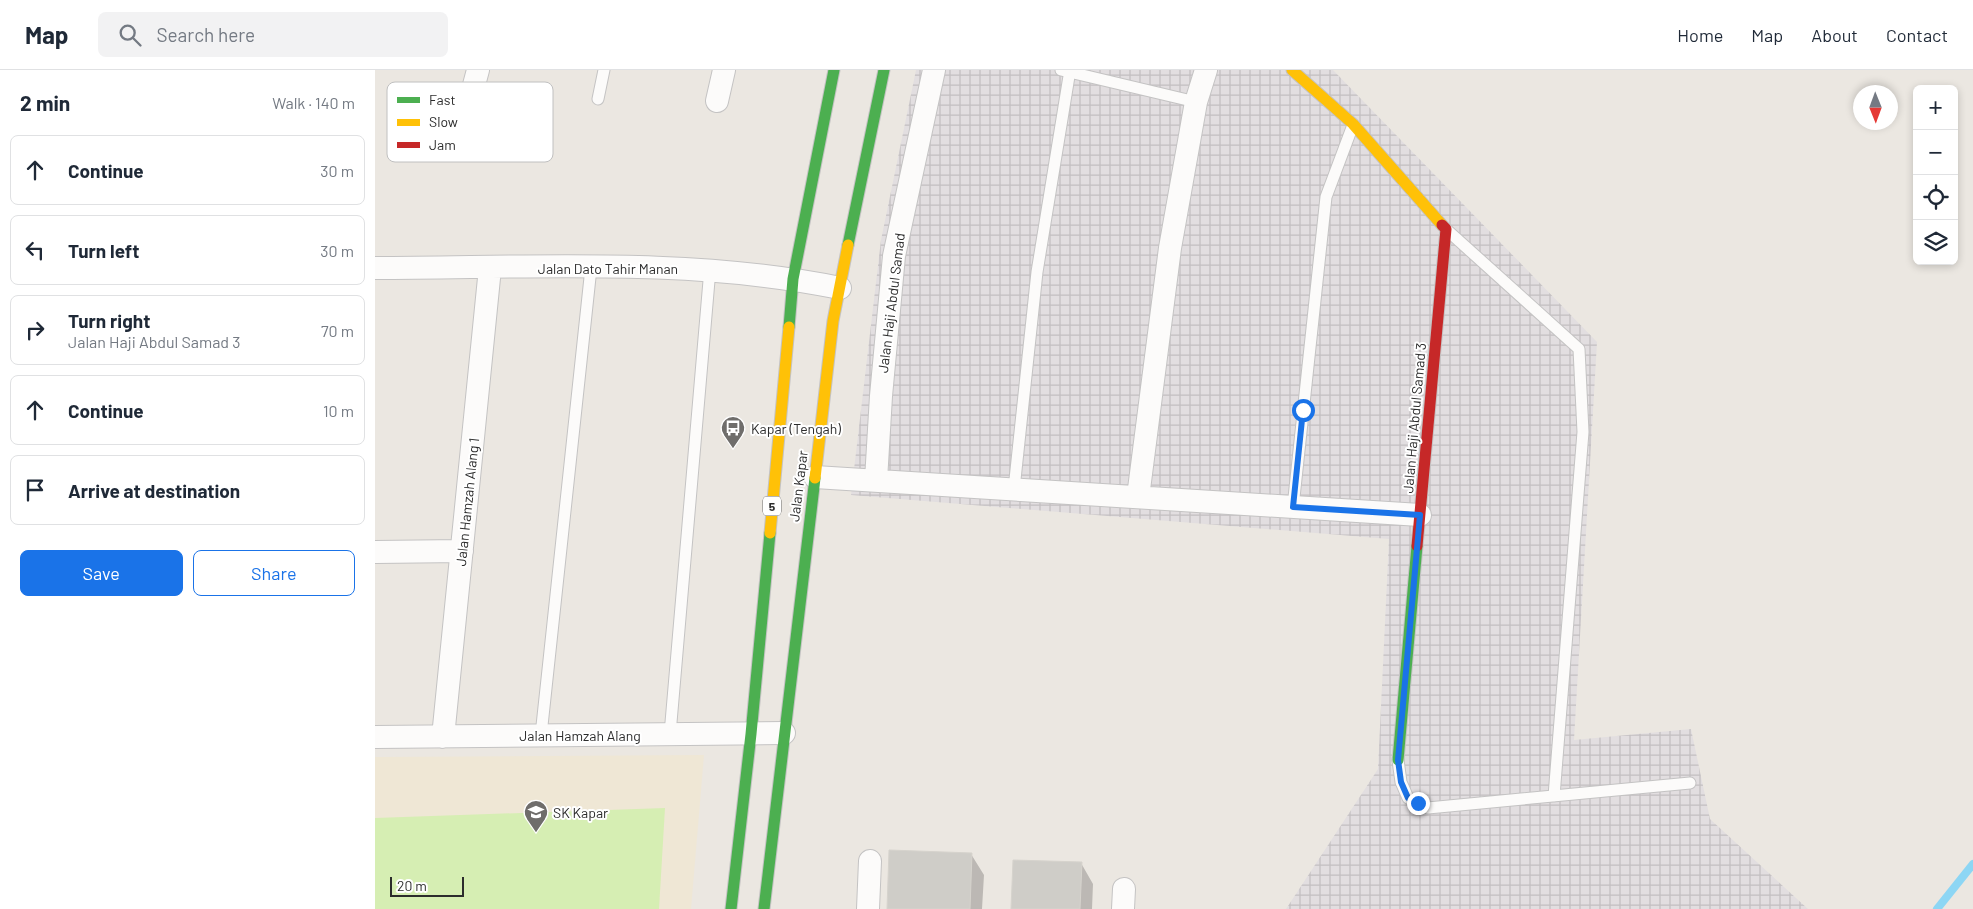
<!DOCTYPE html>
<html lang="en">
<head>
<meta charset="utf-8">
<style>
  body { margin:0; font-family:Barlow,sans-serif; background:#f2f2f3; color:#1f2937 }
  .controls { position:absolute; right:15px; top:15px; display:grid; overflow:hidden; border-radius:8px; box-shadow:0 2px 8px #0003 }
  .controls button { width:45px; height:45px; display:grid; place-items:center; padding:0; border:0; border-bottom:1px solid #e0e1e3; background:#fff; color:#1f2937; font:25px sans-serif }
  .compass { position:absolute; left:1478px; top:15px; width:45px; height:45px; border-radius:50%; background:#fff; box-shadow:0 2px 8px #0003; rotate:179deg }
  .scale { position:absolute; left:15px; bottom:12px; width:74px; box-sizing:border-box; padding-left:5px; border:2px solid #2c2c2c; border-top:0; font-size:14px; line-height:18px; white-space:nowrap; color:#2c2c2c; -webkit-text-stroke:4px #fff; paint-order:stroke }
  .stop { position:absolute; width:15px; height:15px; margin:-11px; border:4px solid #1a73e8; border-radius:50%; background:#fff }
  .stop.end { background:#1a73e8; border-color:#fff; box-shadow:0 1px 5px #0008 }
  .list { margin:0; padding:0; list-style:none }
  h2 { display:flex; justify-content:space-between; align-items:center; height:65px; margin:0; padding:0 20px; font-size:21px }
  h2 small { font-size:16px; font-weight:400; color:#747a83 }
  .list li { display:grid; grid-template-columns:32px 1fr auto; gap:15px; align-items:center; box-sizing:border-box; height:70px; margin:0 10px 10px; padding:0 10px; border:1px solid #e0e1e3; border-radius:8px }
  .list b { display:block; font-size:19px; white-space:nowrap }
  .list p { margin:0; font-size:16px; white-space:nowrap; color:#747a83 }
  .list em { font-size:16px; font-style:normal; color:#747a83 }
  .actions { display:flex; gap:10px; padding:15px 20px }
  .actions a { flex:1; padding:11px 0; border:1px solid #1a73e8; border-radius:8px; text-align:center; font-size:18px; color:#1a73e8 }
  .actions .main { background:#1a73e8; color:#fff }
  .icon { flex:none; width:28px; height:28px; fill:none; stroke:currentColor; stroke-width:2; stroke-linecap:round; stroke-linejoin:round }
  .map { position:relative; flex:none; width:1598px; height:839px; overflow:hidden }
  header { display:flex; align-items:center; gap:30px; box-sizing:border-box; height:70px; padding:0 25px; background:#fff; border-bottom:1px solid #e0e1e3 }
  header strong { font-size:24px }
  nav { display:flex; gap:28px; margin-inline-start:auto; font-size:18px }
  .search { width:350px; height:45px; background:#f2f2f3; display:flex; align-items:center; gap:12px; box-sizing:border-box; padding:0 18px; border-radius:8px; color:#747a83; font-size:19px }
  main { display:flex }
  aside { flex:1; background:#fff }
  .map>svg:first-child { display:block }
</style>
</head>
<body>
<header>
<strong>Map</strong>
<div class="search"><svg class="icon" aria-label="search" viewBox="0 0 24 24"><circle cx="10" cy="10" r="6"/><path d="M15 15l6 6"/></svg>Search here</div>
<nav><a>Home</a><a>Map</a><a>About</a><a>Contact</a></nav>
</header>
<main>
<aside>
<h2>2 min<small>Walk · 140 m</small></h2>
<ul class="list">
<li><svg class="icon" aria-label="ahead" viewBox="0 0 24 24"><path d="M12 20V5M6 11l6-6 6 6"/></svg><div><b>Continue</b></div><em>30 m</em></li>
<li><svg class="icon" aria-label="left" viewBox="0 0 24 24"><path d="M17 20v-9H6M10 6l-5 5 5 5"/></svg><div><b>Turn left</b></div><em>30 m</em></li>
<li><svg class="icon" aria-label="right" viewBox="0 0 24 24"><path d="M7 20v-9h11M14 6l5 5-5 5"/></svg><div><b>Turn right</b><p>Jalan Haji Abdul Samad 3</p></div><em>70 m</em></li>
<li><svg class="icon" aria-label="ahead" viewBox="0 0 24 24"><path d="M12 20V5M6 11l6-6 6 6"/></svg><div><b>Continue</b></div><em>10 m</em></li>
<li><svg class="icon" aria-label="arrive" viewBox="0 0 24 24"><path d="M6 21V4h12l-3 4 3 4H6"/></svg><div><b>Arrive at destination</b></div></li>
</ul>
<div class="actions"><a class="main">Save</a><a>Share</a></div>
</aside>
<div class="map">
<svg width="1598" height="839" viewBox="0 0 1598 839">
  <defs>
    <pattern id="industrial-grid" width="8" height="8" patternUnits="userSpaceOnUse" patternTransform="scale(1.25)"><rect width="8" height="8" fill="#e2dee0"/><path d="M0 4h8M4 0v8" fill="none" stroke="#c2bfc0"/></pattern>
  </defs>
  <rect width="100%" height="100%" fill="#ebe7e1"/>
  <path fill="url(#industrial-grid)" d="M541,0H958L1222,272L1199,670L1316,659L1335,749L1433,839H911L1003,699L1014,469L476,425L506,170Z"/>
  <path fill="#efe7d5" d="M329,685L316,839H0V687Z"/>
  <path fill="#d6eeb3" d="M290,738L284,839H0V748Z"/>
  <path fill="#0003" d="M596,784L609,805L607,839H513Z
    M706,793L718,814L717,839H638Z"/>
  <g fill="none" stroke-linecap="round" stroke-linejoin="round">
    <path stroke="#8dd6f4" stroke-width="8" d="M1562,839L1598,794"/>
  </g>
  <path fill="#cfcdc8" stroke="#d6d3cd" d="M514,780L597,783L595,839H512Z
    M638,790L707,792L705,839H636Z"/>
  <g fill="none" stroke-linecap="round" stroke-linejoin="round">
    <g stroke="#c4c3c3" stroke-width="13">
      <path id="lane" d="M686,0L821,32
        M223,29L229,0
        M1072,160L1204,279L1208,362L1179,726
        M639,419L662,202L695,0
        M918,437L951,127L978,55
        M295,664L335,199
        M166,665L216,198
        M1023,690L1026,712L1033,728L1053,738L1315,713"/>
    </g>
    <g stroke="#c4c3c3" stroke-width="24">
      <path id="street" d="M99,15L103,0
        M342,31L349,0
        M0,198C153,198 315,187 465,218
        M440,407L1045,445
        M501,410L506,326L519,186L559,0
        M763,427L795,178L821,32L831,0
        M0,482L87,481
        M0,667L409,663
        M68,667L115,198
        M493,839L495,791
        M748,839L749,819"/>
    </g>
    <g stroke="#c4c3c3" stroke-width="13">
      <path id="fast" d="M473,175L509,0
        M414,257L418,209L459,0
        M1023,690L1042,476
        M356,839L376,664L395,463
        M389,839L440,408"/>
    </g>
    <g stroke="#c4c3c3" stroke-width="13">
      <path id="slow" d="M917,0L978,54L1067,155
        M440,408L458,251L473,175
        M395,463L414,257"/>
    </g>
    <g stroke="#c4c3c3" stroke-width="13">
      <path id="jam" d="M1042,476L1071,159L1067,155"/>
    </g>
    <use href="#lane" stroke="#fcfbfa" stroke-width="11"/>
    <use href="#street" stroke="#fcfbfa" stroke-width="22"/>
    <use href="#fast" stroke="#4caf50" stroke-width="11"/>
    <use href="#slow" stroke="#ffc107" stroke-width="11"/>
    <use href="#jam" stroke="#c62828" stroke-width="11"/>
  </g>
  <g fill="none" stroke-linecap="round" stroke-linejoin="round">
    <path stroke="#1a73e8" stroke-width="6" d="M928,340L918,437L1045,445L1023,690L1026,712L1033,728L1043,733"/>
  </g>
  <defs>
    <g id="bus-pin" transform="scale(1.25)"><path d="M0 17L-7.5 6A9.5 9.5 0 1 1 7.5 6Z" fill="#6f6d6b" stroke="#fff"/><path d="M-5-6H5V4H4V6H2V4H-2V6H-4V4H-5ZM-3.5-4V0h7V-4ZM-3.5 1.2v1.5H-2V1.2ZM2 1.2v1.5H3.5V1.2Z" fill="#fff"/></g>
    <g id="school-pin" transform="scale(1.25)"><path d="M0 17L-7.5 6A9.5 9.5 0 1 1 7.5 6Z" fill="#6f6d6b" stroke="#fff"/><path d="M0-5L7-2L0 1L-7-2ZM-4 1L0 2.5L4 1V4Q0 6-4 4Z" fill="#fff"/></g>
  </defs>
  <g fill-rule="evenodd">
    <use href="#bus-pin" x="358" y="358"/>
    <use href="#school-pin" x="161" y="742"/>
  </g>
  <g text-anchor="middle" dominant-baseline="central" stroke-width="4" stroke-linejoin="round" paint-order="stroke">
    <rect fill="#fff" stroke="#6b6b6b" stroke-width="1" x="388" y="426.5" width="18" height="19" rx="4"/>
    <g font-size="12" font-weight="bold" fill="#2c2c2c">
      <text x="397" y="436">5</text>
    </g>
    <g font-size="14" fill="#2c2c2c" stroke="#fff">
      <text x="233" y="198">Jalan Dato Tahir Manan</text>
      <text transform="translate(516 233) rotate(-83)">Jalan Haji Abdul Samad</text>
      <text transform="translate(1039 348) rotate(-85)">Jalan Haji Abdul Samad 3</text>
      <text transform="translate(423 416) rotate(-83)">Jalan Kapar</text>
      <text transform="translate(92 432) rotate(-84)">Jalan Hamzah Alang 1</text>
      <text x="205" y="665">Jalan Hamzah Alang</text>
    </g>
    <g font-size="14" fill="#2c2c2c" stroke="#fff" text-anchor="start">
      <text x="376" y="358">Kapar (Tengah)</text>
      <text x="178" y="742">SK Kapar</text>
    </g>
  </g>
  <rect x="12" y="12" width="166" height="80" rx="8" fill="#fff" stroke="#c0c0c0" stroke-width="1"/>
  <rect x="22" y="27" width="23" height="6" fill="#4caf50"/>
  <rect x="22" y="49" width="23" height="7" fill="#ffc107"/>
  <rect x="22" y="72" width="23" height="6" fill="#c62828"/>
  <g font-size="14" fill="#2c2c2c">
    <text x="54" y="35">Fast</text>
    <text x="54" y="57">Slow</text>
    <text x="54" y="80">Jam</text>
  </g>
</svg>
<div class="controls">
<button>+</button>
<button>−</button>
<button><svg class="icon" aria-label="locate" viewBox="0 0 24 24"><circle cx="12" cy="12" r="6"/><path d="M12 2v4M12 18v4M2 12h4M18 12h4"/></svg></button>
<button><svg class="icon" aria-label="layers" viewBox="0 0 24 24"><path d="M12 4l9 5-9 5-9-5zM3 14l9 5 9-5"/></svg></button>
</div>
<svg class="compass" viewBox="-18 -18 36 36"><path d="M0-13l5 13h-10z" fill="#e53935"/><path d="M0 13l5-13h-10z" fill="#747a83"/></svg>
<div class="scale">20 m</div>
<div class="stop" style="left:928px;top:340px"></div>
<div class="stop end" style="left:1043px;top:733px"></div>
</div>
</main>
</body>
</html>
